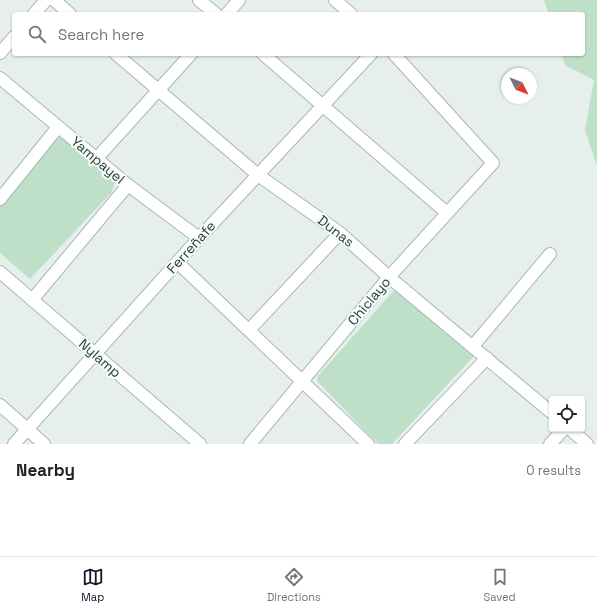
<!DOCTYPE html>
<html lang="en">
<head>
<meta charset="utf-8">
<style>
  body { margin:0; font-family:"Space Grotesk",sans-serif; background:#f6f6f6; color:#202124 }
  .controls { position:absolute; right:12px; bottom:12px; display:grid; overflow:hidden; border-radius:4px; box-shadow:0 1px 3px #0004 }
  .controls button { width:36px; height:36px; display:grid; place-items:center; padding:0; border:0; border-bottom:1px solid #e0e0e0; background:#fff; color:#202124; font:20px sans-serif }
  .compass { position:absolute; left:501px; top:68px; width:36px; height:36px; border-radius:50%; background:#fff; box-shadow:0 1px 3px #0004; rotate:132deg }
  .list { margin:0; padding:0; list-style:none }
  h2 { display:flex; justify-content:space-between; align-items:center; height:52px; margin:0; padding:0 16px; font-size:17px }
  h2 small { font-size:13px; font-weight:400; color:#757577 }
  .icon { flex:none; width:22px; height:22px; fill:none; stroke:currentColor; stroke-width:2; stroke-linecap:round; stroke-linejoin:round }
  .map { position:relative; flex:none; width:597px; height:444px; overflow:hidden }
  .search { position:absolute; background:#fff; box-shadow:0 1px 3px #0004; left:12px; right:12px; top:12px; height:44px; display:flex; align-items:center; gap:10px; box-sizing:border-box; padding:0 14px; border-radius:4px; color:#757577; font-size:15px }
  .sheet { height:112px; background:#fff }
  nav { display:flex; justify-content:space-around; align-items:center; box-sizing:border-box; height:56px; border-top:1px solid #e0e0e0; background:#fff; font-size:11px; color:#757577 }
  nav a { display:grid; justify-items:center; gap:2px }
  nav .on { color:#111827 }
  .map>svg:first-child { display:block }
</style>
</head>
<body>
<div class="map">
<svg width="597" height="444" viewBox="0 0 597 444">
  <rect width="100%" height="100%" fill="#e6efeb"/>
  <path fill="#bfe0c8" d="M544,0H597V166L585,130L594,80L565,65L562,54H583V14H549Z
    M60,135L114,180V186L111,193L30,279L0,253V205Z
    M396,288L475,355L392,444H378L317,381L318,376Z"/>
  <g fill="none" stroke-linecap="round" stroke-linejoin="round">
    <g stroke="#a8b8b2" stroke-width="14">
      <path id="minor" d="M54,0L70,14
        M199,0L216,14
        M335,0L351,14
        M34,14L46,0
        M227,14L239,0
        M0,53L14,37
        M116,54L258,175L340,233L389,277L552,413
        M263,54L447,213
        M0,78L128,185L199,238
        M97,158L191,54
        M0,199L58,127
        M177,262L368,444
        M0,272L200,444
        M32,300L128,185
        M249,330L340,233
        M473,346L550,254
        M0,405L44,444
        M570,429L587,444
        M14,444L199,238L371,54
        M250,444L389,277L493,163L394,54
        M405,444L487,358
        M550,444L564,429"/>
    </g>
    <use href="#minor" stroke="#fff" stroke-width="12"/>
  </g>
  <g text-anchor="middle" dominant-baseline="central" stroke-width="4" stroke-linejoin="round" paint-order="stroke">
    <g font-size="14" fill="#24423a" stroke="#f7fbf9">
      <text transform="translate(98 160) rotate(40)">Yampayel</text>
      <text transform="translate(336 231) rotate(38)">Dunas</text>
      <text transform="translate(191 247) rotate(-48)">Ferreñafe</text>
      <text transform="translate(369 301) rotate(-50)">Chiclayo</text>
      <text transform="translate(100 358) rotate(41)">Nylamp</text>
    </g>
  </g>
</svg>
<div class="controls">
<button><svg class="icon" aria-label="locate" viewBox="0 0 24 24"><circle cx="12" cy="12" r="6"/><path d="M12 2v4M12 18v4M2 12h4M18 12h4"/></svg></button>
</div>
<svg class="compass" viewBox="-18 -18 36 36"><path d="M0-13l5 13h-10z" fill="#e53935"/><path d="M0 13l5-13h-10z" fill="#757577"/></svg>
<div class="search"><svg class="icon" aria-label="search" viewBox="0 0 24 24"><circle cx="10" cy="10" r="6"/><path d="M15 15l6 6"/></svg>Search here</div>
</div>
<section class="sheet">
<h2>Nearby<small>0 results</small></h2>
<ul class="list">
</ul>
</section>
<nav>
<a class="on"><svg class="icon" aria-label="map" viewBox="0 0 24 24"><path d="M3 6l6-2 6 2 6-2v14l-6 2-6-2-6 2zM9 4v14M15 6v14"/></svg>Map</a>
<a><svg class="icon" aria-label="directions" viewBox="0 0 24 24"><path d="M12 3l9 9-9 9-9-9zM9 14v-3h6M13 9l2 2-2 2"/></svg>Directions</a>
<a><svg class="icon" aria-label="saved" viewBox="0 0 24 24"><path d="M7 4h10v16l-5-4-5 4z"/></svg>Saved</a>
</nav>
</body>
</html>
